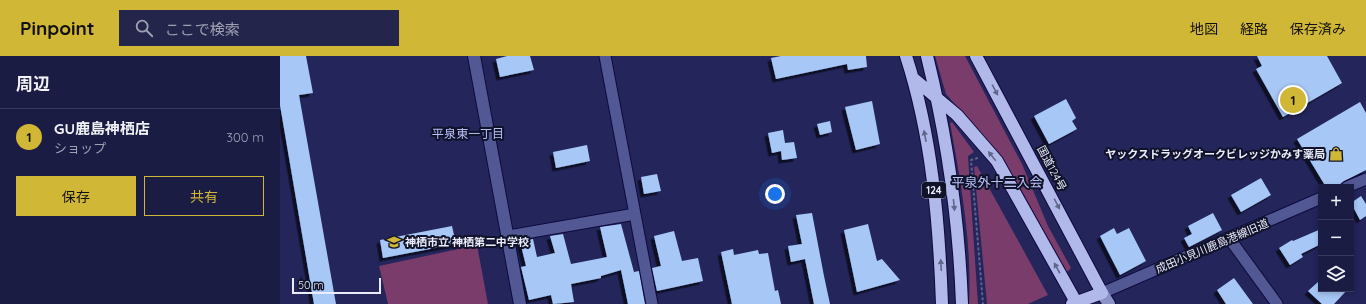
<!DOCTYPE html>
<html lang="ja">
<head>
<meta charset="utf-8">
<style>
  body { margin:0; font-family:Quicksand,"Noto Sans JP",sans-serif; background:#23254b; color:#f1f3f6 }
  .controls { position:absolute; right:12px; bottom:12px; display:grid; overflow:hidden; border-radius:0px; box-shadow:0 2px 6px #0003 }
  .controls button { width:36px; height:36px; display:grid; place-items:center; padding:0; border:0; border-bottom:1px solid #383a5d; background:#1a1c44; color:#f1f3f6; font:20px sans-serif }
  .scale { position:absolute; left:12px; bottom:10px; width:89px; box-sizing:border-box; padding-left:4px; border:2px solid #eaecfa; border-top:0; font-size:11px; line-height:14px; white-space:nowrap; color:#eaecfa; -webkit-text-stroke:3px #10122a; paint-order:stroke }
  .you { position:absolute; left:495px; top:138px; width:14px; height:14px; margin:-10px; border:3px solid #fff; border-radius:50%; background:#1a73e8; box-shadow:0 0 0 6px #1a73e833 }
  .badge { display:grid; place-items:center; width:26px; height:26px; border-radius:50%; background:#d1b736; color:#111; font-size:13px; font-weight:700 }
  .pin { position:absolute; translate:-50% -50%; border:2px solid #fff; box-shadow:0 1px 4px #0006 }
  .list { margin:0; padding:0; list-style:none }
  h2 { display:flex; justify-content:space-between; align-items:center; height:52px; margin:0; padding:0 16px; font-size:17px }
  h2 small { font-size:13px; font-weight:400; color:#9fa1b2 }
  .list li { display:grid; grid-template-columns:26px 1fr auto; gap:12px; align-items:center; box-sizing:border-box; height:56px; padding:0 16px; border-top:1px solid #383a5d }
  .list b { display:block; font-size:15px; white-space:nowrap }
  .list p { margin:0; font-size:13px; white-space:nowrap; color:#9fa1b2 }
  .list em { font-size:13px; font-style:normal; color:#9fa1b2 }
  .actions { display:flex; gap:8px; padding:12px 16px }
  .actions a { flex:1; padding:9px 0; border:1px solid #d1b736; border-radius:0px; text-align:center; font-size:14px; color:#d1b736 }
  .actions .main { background:#d1b736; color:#111 }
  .icon { flex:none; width:22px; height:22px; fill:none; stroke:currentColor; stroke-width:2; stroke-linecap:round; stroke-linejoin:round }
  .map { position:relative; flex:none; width:1086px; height:248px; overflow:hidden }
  header { display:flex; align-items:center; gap:24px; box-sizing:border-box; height:56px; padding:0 20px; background:#d1b736; color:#111 }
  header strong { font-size:19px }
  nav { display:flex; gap:22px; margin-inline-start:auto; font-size:14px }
  .search { width:280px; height:36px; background:#23254b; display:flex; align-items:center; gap:10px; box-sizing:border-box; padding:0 14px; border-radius:0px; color:#9fa1b2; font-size:15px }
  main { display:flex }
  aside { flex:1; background:#1a1c44 }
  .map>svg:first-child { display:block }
</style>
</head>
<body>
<header>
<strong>Pinpoint</strong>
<div class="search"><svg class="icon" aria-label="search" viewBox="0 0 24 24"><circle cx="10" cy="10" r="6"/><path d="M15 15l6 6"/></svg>ここで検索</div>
<nav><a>地図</a><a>経路</a><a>保存済み</a></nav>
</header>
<main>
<aside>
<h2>周辺<small></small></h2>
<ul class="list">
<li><span class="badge">1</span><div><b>GU鹿島神栖店</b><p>ショップ</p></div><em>300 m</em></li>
</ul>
<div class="actions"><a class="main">保存</a><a>共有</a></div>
</aside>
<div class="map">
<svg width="1086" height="248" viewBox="0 0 1086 248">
  <defs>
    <filter id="shadow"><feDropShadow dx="-3.5" dy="3.5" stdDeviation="0" flood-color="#0009"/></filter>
  </defs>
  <rect width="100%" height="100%" fill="#23255b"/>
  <path fill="#7a3c6b" d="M655,0H685L742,108L768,170L791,212L787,216L726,108L666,38Z
    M672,66L694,96L688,100L698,248H689C692,187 681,127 670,67Z
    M697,110L768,239L748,248H707L694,111Z
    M197,189L208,248H108L99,210Z"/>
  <path fill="#a7c8f7" filter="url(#shadow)" d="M0,0H26L33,37L19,39L56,248H34L0,49Z
    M227,0H250L254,14L220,21L216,3Z
    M501,0H586L587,11L568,14L567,8L496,23L491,2Z
    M977,0H1047L1062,27L1003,61L976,13L982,10Z
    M786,43L796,62L792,65L797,73L769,88L754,60Z
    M592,45L600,88L576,94L565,51Z
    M1080,46L1086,57V114L1064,125L1056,131H1046L1017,83Z
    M550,65L552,76L540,79L537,68Z
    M503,74L505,87L514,86L517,102L502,104L501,95L492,97L488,77Z
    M307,89L310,105L276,112L273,96Z
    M377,118L381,135L364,138L361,121Z
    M981,122L991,139L961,156L951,139Z
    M1081,140L1086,148V160L1080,164L1071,147Z
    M532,157L544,220L550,248H534L525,203L511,206L508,190L522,188L516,159Z
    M933,157L942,174L909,191L904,182L912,178L908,170Z
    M341,168L354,216L359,215L365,248H348L341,214L321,220V222L291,228L294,246L273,248L271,239L249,244L241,211L246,210L240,185L253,183L257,201L275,197L270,180L283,178L291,208L327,201L320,171Z
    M588,168L597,205L602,203L620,224L577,236L564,174Z
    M172,170L176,188L103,202L100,184Z
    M834,172L837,178L849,172L866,205L840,219L820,180Z
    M1041,173V188L1021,198L1023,201L1010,209L999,192L1012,184L1013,185Z
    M394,175L402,205L418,202L423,225L377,235L372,212L381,210L374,180Z
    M453,193L454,199L478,194L479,198L488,197L495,235L498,234L501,248H452L441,196Z
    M954,222L973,248H946L937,234Z
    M1038,226L1041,228V233H1068L1054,248H1042L1028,235Z"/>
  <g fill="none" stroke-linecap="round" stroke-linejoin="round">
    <g stroke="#0f0a3f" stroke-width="13">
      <path id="street" d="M325,0L372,248
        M1067,131L1086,123
        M228,180L355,158
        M949,182L997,248
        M822,237L1041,142"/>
    </g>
    <g stroke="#0f0a3f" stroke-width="14">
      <path id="secondary" d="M194,0L240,248"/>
    </g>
    <g stroke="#0f0a3f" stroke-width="14">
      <path id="primary" d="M822,237L829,248"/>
    </g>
    <g stroke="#0f0a3f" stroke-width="14">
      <path id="highway" d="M626,0C652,80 659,165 662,248
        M647,0C667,81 679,165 682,248
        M696,0L822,237L792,248
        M633,22L677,59L717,105L796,246"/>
    </g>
    <path stroke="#60628c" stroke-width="2" stroke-dasharray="3 2" stroke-linecap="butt" d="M698,102L691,104L703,248"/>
    <use href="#street" stroke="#525893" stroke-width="11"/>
    <use href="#secondary" stroke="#525893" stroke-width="12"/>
    <use href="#primary" stroke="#8b92c7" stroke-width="12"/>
    <use href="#highway" stroke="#b1b9ea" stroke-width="12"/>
  </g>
  <defs><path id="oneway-solid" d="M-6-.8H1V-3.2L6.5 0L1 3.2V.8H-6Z"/></defs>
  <g fill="#60668a">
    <use href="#oneway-solid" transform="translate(715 34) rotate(62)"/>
    <use href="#oneway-solid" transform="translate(645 80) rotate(-101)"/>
    <use href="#oneway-solid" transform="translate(712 100) rotate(-129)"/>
    <use href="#oneway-solid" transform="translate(777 148) rotate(62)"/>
    <use href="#oneway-solid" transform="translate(674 149) rotate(84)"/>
    <use href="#oneway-solid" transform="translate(661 209) rotate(-93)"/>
    <use href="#oneway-solid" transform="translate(777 212) rotate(-119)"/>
  </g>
  <defs>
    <g id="shop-bare" transform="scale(1.08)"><path d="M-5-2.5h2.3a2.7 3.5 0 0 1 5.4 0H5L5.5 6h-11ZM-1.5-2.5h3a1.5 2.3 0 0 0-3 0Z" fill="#d1b736" stroke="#10122a" stroke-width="2.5" paint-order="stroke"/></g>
    <g id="school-bare" transform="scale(1.08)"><path d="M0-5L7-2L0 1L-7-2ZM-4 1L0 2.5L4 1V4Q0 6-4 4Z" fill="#d1b736" stroke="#10122a" stroke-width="2.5" paint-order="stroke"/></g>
  </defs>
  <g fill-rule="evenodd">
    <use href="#shop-bare" x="1056" y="98"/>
    <use href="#school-bare" x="114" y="186"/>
  </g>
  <g text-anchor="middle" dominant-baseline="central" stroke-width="4" stroke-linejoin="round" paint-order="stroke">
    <rect fill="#10122a" stroke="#a9abbc" stroke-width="1" x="642" y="126" width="24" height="16" rx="3"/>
    <g font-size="10" font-weight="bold" fill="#eaecfa">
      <text x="654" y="134">124</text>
    </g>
    <g font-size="11" font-weight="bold" fill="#eaecfa" stroke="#10122a" text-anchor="end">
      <text x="1045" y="98">ヤックスドラッグオークビレッジかみす薬局</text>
      <text x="125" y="186" text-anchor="start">神栖市立 神栖第二中学校</text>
    </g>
    <g font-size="11" fill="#eaecfa" stroke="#10122a">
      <text transform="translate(772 112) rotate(62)">国道124号</text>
      <text transform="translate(932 190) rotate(-23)">成田小見川鹿島港線旧道</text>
    </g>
    <g font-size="12" fill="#b8c1f6" stroke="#10122a">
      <text x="188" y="77">平泉東一丁目</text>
    </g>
    <g font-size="13" fill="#b8c1f6" stroke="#10122a">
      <text x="717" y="126">平泉外十二入会</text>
    </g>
  </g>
</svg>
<div class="controls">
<button>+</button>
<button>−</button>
<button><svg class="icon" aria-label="layers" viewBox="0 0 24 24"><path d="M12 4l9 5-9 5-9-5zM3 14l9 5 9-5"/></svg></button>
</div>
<div class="scale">50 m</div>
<div class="you"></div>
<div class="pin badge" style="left:1013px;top:44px">1</div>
</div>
</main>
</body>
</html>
